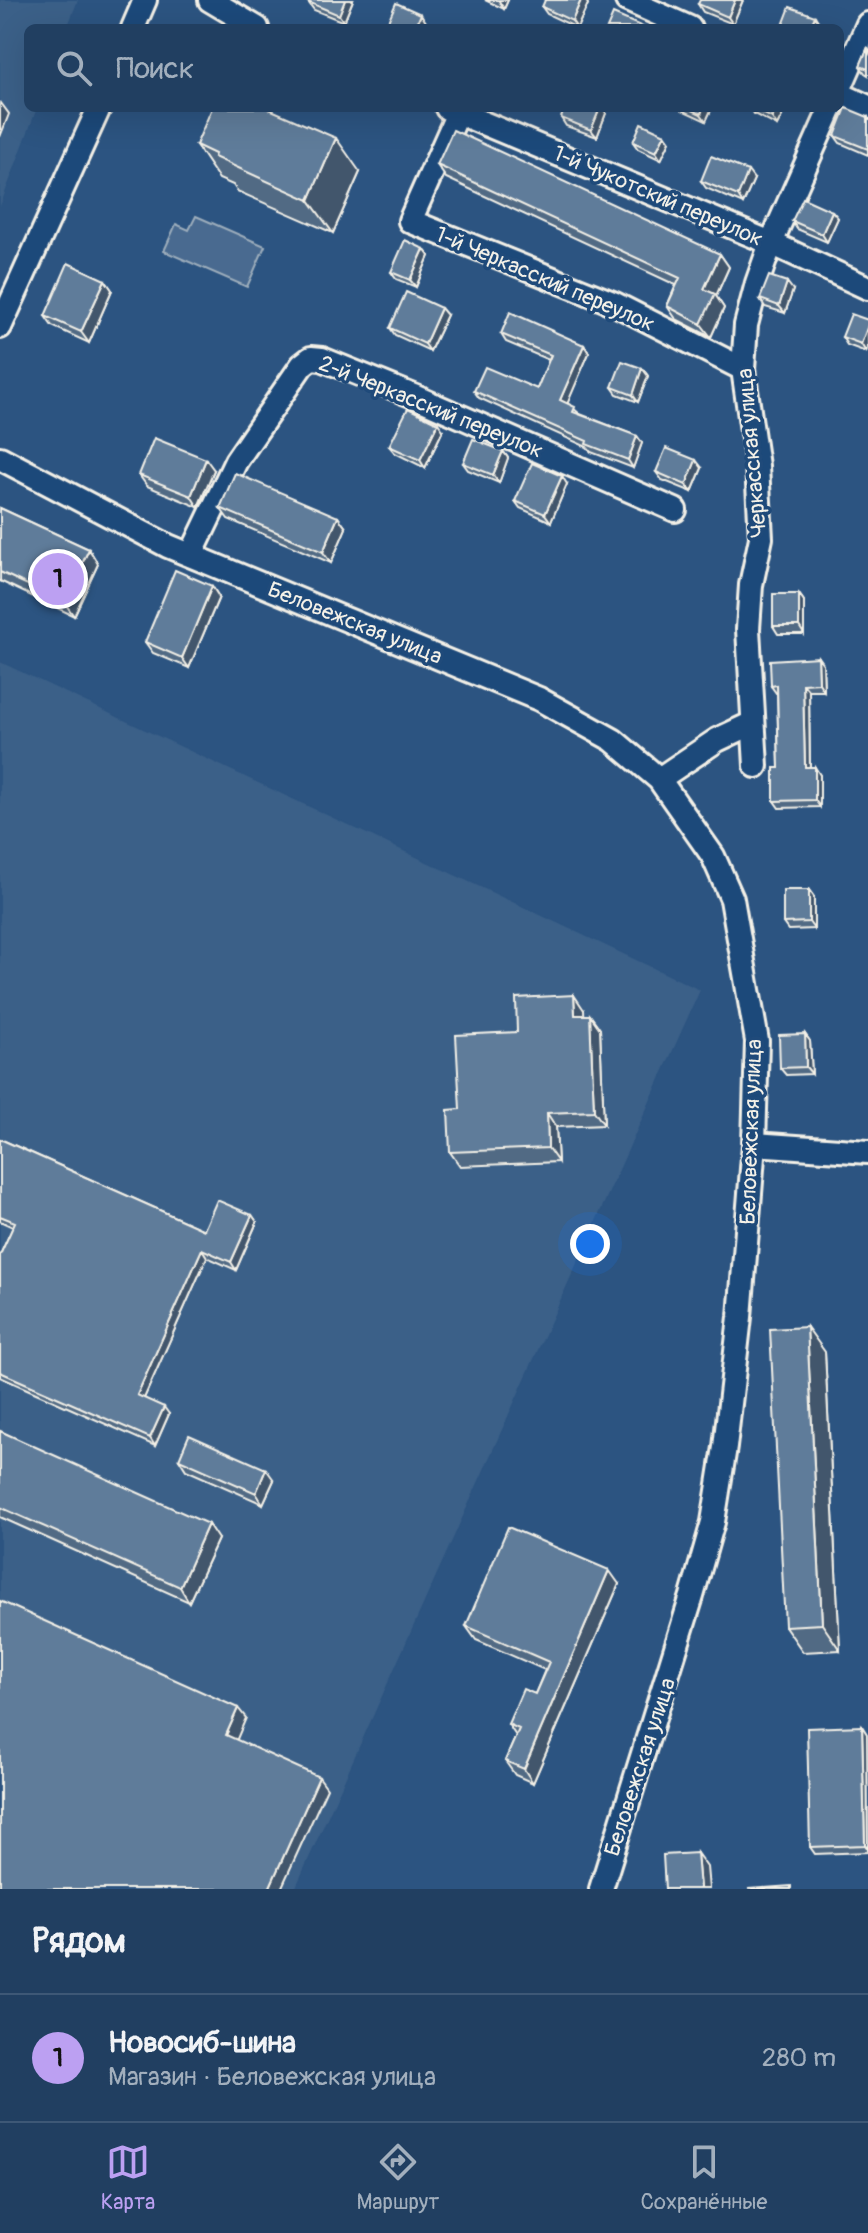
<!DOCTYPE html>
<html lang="ru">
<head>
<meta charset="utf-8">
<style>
  body { margin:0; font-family:Pangolin,sans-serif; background:#294667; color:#f1f3f6 }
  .you { position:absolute; left:590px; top:1244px; width:28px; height:28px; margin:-20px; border:6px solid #fff; border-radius:50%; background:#1a73e8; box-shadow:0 0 0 12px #1a73e833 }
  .badge { display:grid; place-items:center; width:52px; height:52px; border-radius:50%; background:#bca0f2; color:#111; font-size:26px; font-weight:700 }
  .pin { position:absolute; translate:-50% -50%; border:4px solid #fff; box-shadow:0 2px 8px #0006 }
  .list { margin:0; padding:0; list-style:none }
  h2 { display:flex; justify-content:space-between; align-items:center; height:104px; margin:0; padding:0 32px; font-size:34px }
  h2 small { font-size:26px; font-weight:400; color:#a2afbd }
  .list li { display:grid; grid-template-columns:52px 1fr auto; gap:24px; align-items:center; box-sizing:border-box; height:128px; padding:0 32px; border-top:2px solid #3e5876 }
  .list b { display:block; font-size:30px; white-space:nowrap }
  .list p { margin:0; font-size:26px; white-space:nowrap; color:#a2afbd }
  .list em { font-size:26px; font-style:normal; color:#a2afbd }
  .icon { flex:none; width:44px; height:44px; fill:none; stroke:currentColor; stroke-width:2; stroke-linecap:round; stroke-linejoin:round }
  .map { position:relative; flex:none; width:868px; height:1889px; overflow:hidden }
  .search { position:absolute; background:#213f61; box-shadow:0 8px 32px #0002; left:24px; right:24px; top:24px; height:88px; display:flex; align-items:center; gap:20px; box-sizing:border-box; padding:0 28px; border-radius:12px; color:#a2afbd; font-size:30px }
  .sheet { height:232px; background:#213f61 }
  nav { display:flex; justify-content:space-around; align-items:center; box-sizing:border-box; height:112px; border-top:2px solid #3e5876; background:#213f61; font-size:22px; color:#a2afbd }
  nav a { display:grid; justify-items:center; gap:4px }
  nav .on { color:#bca0f2 }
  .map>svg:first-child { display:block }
</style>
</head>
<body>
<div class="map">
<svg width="868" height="1889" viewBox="0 0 868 1889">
  <rect width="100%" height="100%" fill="#2c5481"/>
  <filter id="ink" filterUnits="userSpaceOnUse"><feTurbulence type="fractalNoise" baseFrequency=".0125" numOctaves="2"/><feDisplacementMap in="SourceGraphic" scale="16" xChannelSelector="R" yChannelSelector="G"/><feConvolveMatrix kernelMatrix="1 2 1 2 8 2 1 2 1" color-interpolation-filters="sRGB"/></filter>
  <g filter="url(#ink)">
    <path fill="#3b6088" d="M0,0H78L67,28H28V108H37L0,206Z
      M0,662L700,990L295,1889H0Z"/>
    <path fill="#496b90" stroke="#9eaebc" stroke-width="2" d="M196,216L265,246L247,287L164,251L176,224L189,230Z"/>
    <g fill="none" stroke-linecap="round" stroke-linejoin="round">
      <g stroke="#f4f1e8" stroke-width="28">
        <path id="street" d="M210,0L257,28
          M627,0L690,28
          M133,28L145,0
          M840,88L868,24
          M840,94L868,107
          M447,108L771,243L868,288
          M458,113L410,221L615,304L743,369
          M0,327L99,108
          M0,458L168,546L539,699L613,740L659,779L713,856L732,899L757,1041L754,1144L740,1317L725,1447L713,1522L692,1596L601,1889
          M191,555L236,461L302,365L311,358L322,359L416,397L675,510
          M756,766L748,629L751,585L761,538L757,466L743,369L746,325L757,283L771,243L831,108
          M659,779L717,740L753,723
          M754,1144L868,1152"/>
      </g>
      <use href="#street" stroke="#1f4a7a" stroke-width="22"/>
    </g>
    <path fill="#516a84" stroke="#f4f1e8" stroke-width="2" d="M353,0L344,22L314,10L308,2Z
      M485,0H508L504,9Z
      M581,0H585L588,4L577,28L547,14L542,7Z
      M743,0L733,24L703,12L698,4Z
      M868,47V75L865,73L860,66Z
      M548,108H603L606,113L597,137L566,126L561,118L563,114Z
      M680,108H712L706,121L682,110Z
      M750,108H786L777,126L754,114Z
      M868,117V155L840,143L835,136Z
      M665,134L670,141L661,160L638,149L633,142Z
      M196,145L360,172L333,233L237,191L233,185L219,179Z
      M437,165L720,254L729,267L716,296L724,308L711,337L676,319L667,306L676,285L446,178Z
      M754,179L743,204L706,188L701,181Z
      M832,211L838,218L827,242L797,229L792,221Z
      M424,249L429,256L416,287L396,279L391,272Z
      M105,280L112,290L89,343L52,326L45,316Z
      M793,290L785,313L765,307L760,299Z
      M447,315L430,351L395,335L390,328Z
      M868,320V346L866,352L847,345L842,337Z
      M501,334L584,345L589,353L567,403L580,414L637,436L642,443L633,468L591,452L587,447L479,398L474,391L537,389L549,360L506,342Z
      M642,368L648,376L638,402L617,394L612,387Z
      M443,430L425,468L395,453L389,446Z
      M503,451L508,458L499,483L468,470L463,463Z
      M702,468L692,492L662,480L656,472Z
      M214,470L198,507L147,486L139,475Z
      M567,484L551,522L520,508L515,501Z
      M0,508L89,549L98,564L74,616L0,581Z
      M220,508L338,517L346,528L331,563L228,519Z
      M212,586L219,597L189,668L153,653L145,642Z
      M799,594L804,601V634H778L773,626Z
      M823,664L824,691H809L810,767L820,775V807L779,808L774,801L779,768L777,693H776L771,686Z
      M809,890L814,897V929L788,930L783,923Z
      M584,1010V1015H590L600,1029L604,1125L556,1127L558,1162L460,1166L450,1152L517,1032Z
      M805,1034L810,1041L812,1074L786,1075L780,1068Z
      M0,1139L204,1230L252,1215L257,1222L236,1270L207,1257L144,1398L169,1414L155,1446L0,1377V1255L13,1227L0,1221Z
      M825,1352L840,1650L803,1652L785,1626Z
      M0,1431L218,1539L189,1602L0,1517Z
      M179,1459L274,1480L263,1504L186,1470Z
      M619,1584L533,1783L515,1775L505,1761L516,1736L508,1724L535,1694L545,1670L476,1640L466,1626Z
      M867,1734L868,1852L815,1854L810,1847Z"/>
    <path fill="#42566c" stroke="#f4f1e8" stroke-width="2" d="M345,0H353L344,22L339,15Z
      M500,0H508L504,9L499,1Z
      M581,0H585L588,4L577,28L572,21Z
      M735,0H743L733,24L728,17Z
      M421,14L426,22L423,28H415Z
      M815,16L820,24L818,28H810Z
      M1,103L9,114L0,137V106Z
      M600,108H603L606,113L597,137L591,130Z
      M703,108H712L706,121L701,114Z
      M777,108H786L777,126L772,118Z
      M665,134L670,141L661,160L656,152Z
      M336,138L360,172L333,233L309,200Z
      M748,171L754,179L743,204L738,196Z
      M832,211L838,218L827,242L822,234Z
      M424,249L429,256L416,287L410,280Z
      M720,254L729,267L716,296L724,308L711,337L701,324L704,289Z
      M105,280L112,290L89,343L81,332Z
      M787,282L793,290L785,313L779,306Z
      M441,308L447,315L430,351L425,344Z
      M868,325V346L866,352L861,344Z
      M584,345L589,353L566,407L560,400Z
      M642,368L648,376L638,402L633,395Z
      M438,423L443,430L425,468L420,460Z
      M637,436L642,443L633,468L628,460Z
      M503,451L508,458L499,483L493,475Z
      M206,459L214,470L198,507L191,496Z
      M696,460L702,468L692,492L686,485Z
      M562,476L567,484L551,522L545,514Z
      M338,517L346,528L331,563L323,552Z
      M89,549L98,564L74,616L64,602Z
      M212,586L219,597L189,668L182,658Z
      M799,594L804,601V634L799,626Z
      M818,657L823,664L824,691L819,683Z
      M803,684L809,691L810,775L805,767Z
      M815,767L820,775V807L815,800Z
      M809,890L814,897V929L809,922Z
      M574,995L584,1010L585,1029L575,1015Z
      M590,1015L600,1029L604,1125L594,1111Z
      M805,1034L810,1041L812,1074L806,1067Z
      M547,1113L556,1127L558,1162L548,1148Z
      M252,1215L257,1222L236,1270L231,1262Z
      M202,1249L207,1257L142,1403L137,1395Z
      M807,1327L825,1352L840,1650L822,1624Z
      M164,1407L169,1414L155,1446L150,1438Z
      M266,1469L274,1480L263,1504L256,1493Z
      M208,1524L218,1539L189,1602L180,1587Z
      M609,1570L619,1584L533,1783L524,1769Z
      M238,1708L246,1718L234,1746L226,1735Z
      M862,1726L867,1734L868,1849L865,1845Z
      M319,1777L327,1788L281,1889H269Z
      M697,1853L707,1867L709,1889H700Z"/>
    <path fill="#5e7b9a" stroke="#f4f1e8" stroke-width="2" d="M309,0H345L339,15L308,2Z
      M545,0H581L572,21L542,7Z
      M700,0H735L728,17L698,4Z
      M396,3L421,14L415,28H385Z
      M790,7L815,16L810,28H782Z
      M613,14L643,27L642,28H607Z
      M868,47V69L860,66Z
      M212,108H267L336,138L309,200L214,157L215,154L196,145Z
      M560,108H600L591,130L561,118L564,110Z
      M688,108H703L701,114Z
      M752,108H777L772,118Z
      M846,108L868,117V149L835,136Z
      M641,123L665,134L656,152L633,142Z
      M453,130L720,254L704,289L715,294L701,324L667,306L680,278L437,165Z
      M711,156L748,171L738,196L701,181Z
      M803,198L832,211L822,234L792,221Z
      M405,240L424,249L410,280L391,272Z
      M68,263L105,280L81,332L45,316Z
      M769,276L787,282L779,306L760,299Z
      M406,292L441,308L425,344L390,328Z
      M510,312L584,345L560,400L575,407L573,412L637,436L628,460L586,444L587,441L474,391L485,367L537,389L551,355L501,334Z
      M851,314L868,320V325L861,344L842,337Z
      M622,361L642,368L633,395L612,387Z
      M408,408L438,423L420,460L389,446Z
      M154,438L206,459L191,496L139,475Z
      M473,439L503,451L493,475L463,463Z
      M666,448L696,460L686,485L656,472Z
      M532,463L562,476L545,514L515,501Z
      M235,473L338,517L323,552L220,508Z
      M0,508L89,549L64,602L0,572Z
      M175,570L212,586L182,658L145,642Z
      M773,594H799V626H773Z
      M818,657L819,683L803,684L805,767H815V800L774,801V768H779L777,685L771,686L770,660Z
      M783,890H809V922L783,923Z
      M574,995L575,1015H590L594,1111L547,1113L548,1148L450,1152L448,1110L460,1109L456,1035L517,1032L516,998Z
      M805,1034L806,1067L780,1068L779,1035Z
      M0,1139L204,1230L217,1200L252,1215L231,1262L202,1249L137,1395L164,1407L150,1438L0,1372V1255L15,1222L0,1216Z
      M807,1327L822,1624L785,1626L770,1329Z
      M0,1431L208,1524L180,1587L0,1507Z
      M189,1435L266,1469L256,1493L179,1459Z
      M508,1527L609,1570L524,1769L505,1761L519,1729L508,1724L523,1689L535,1694L549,1662L466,1626Z
      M0,1601L238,1708L226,1735L319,1777L269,1889H0Z
      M862,1726L865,1845L810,1847L807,1728Z
      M697,1853L700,1889H665L663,1855Z
      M791,1886V1889H748Z"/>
  </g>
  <g text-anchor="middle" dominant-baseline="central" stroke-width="7" stroke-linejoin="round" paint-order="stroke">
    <g font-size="22" fill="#f4f1e8" stroke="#1f4a7a">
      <text transform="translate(658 196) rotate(23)">1-й Чукотский переулок</text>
      <text transform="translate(545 279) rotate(23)">1-й Черкасский переулок</text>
      <text transform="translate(431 407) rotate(22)">2-й Черкасский переулок</text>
      <text transform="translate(752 453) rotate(-95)">Черкасская улица</text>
      <text transform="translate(355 623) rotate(22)">Беловежская улица</text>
      <text transform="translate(751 1132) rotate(-88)">Беловежская улица</text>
      <text transform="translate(640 1767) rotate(-72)">Беловежская улица</text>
    </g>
  </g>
</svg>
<div class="you"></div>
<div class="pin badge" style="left:58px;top:579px">1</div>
<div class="search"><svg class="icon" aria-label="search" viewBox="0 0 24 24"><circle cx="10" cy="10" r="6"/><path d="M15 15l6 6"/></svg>Поиск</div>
</div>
<section class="sheet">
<h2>Рядом<small></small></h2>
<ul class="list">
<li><span class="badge">1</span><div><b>Новосиб-шина</b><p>Магазин · Беловежская улица</p></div><em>280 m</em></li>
</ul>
</section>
<nav>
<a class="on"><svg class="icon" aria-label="map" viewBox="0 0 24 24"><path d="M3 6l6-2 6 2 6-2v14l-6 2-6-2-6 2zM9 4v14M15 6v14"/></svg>Карта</a>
<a><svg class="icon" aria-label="directions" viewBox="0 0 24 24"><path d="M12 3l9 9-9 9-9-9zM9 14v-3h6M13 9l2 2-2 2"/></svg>Маршрут</a>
<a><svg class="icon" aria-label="saved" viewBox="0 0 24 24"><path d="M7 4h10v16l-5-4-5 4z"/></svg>Сохранённые</a>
</nav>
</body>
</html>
